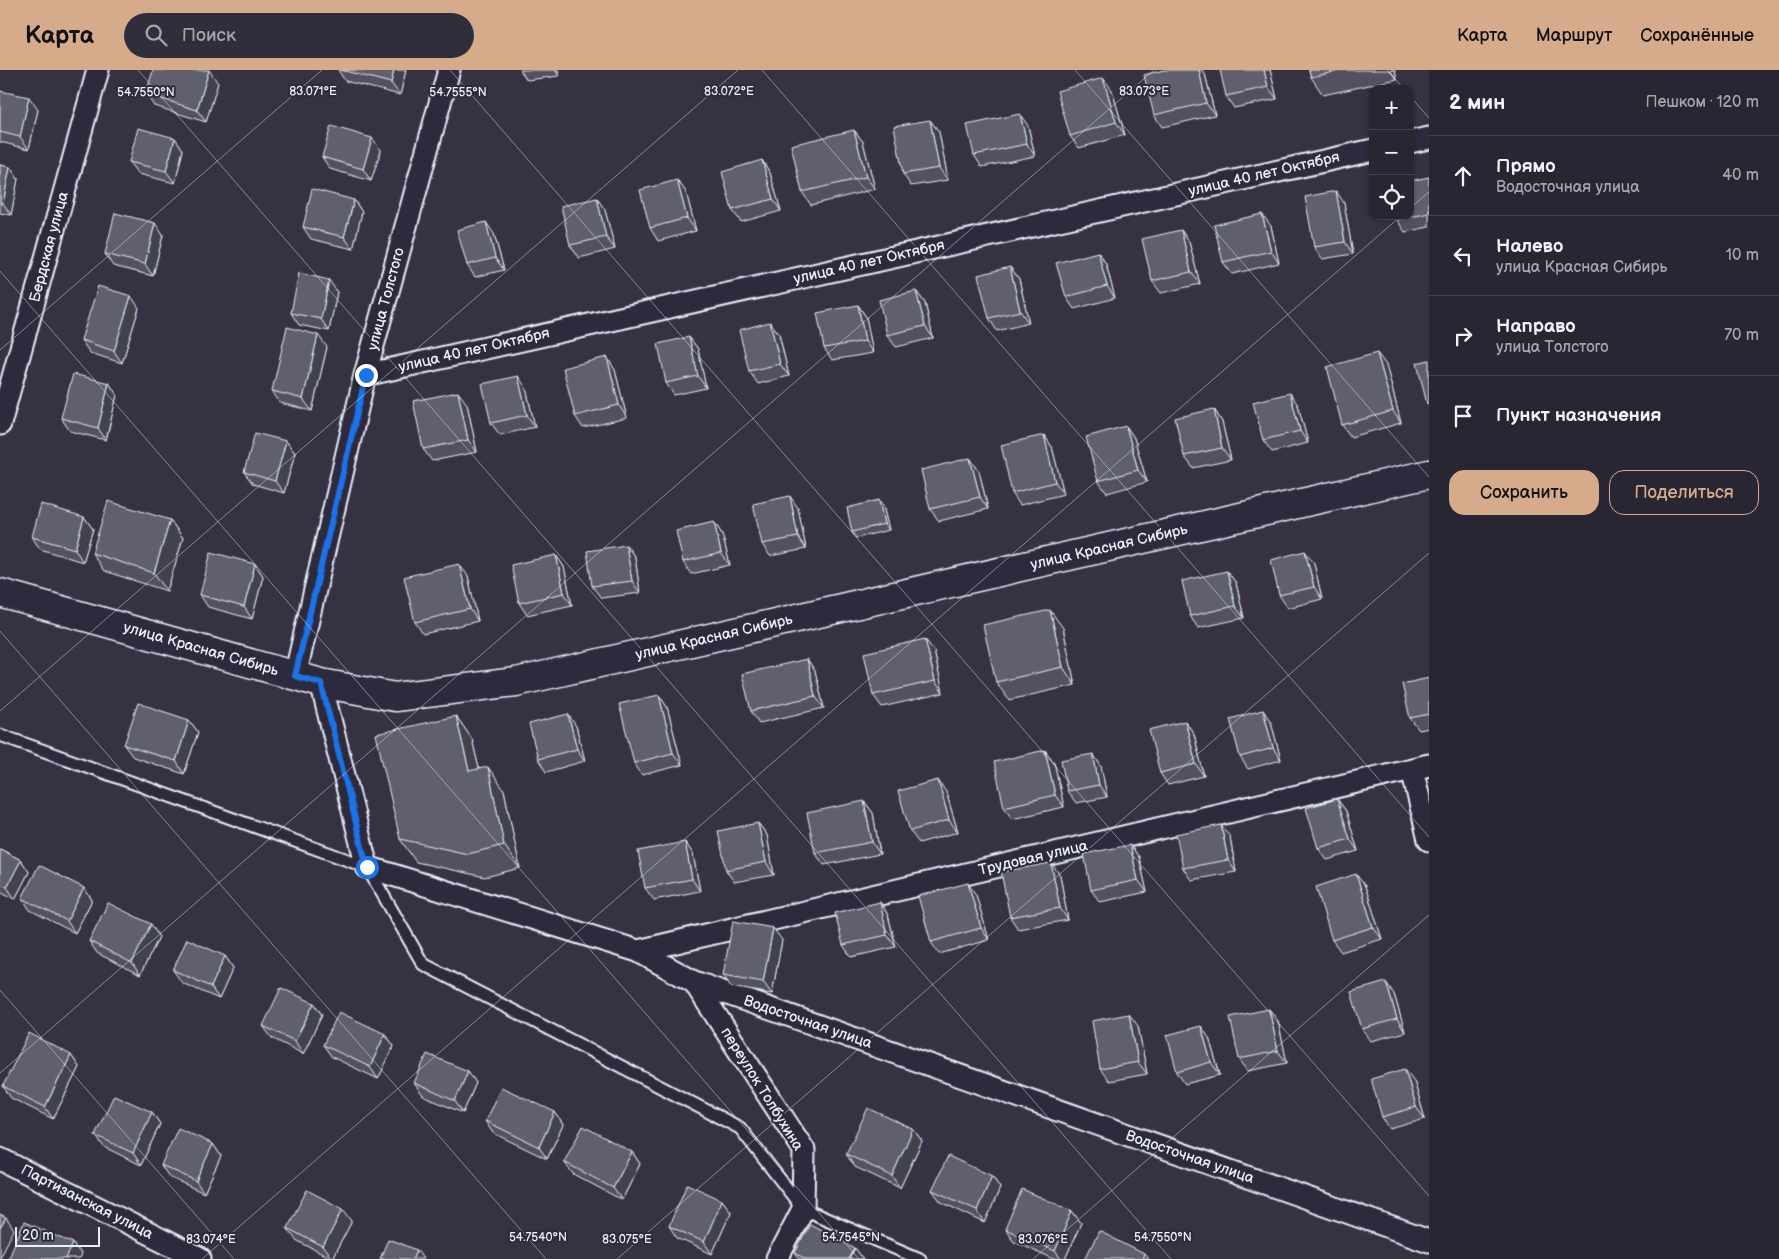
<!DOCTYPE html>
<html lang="ru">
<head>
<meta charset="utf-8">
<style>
  body { margin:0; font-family:"Balsamiq Sans",sans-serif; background:#302e3b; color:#f1f3f6 }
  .controls { position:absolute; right:15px; top:15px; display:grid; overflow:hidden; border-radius:10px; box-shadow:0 1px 4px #0004 }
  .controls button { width:45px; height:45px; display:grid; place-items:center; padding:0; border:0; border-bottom:1px solid #44434e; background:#282633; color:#f1f3f6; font:25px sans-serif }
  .scale { position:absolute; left:15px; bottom:12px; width:85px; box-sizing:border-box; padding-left:5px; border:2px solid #e8f1f8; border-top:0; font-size:14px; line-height:18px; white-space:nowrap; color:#e8f1f8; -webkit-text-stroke:4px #2f2a3d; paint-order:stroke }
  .stop { position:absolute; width:15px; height:15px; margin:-11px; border:4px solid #1a73e8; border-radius:50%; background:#fff }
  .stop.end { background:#1a73e8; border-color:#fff; box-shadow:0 1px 5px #0008 }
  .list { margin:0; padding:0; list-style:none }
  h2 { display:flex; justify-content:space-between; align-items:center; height:65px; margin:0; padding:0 20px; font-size:21px }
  h2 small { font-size:16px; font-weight:400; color:#a5a5ac }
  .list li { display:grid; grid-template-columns:32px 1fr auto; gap:15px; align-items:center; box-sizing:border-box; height:80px; padding:0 20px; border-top:1px solid #44434e }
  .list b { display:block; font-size:19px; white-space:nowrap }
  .list p { margin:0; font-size:16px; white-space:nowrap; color:#a5a5ac }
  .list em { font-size:16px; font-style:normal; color:#a5a5ac }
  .actions { display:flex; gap:10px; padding:15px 20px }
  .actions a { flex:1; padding:11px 0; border:1px solid #d6ab8b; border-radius:15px; text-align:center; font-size:18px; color:#d6ab8b }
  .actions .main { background:#d6ab8b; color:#111 }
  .icon { flex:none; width:28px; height:28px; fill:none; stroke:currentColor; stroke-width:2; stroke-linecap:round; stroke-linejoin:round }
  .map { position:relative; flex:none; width:1429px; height:1189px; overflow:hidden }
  header { display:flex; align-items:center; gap:30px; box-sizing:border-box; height:70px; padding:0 25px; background:#d6ab8b; color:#111 }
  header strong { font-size:24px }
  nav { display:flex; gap:28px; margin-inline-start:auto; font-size:18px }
  .search { width:350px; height:45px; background:#302e3b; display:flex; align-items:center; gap:12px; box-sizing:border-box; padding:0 18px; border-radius:28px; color:#a5a5ac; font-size:19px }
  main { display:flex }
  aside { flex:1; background:#282633 }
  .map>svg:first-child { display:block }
</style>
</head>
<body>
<header>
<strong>Карта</strong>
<div class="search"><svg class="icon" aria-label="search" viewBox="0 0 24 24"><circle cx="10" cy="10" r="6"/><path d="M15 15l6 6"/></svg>Поиск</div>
<nav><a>Карта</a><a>Маршрут</a><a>Сохранённые</a></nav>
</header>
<main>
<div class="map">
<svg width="1429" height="1189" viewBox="0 0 1429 1189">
  <rect width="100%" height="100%" fill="#363244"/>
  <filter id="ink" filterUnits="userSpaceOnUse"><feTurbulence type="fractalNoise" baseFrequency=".02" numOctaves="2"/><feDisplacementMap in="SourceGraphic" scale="10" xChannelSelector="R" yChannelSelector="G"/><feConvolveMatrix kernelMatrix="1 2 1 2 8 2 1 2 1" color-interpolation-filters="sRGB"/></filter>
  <g filter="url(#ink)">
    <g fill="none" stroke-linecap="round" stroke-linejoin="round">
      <g stroke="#e8f1f8" stroke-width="15">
        <path id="service" d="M0,665L367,797L423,894L740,1058L803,1139L920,1189"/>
      </g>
      <g stroke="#e8f1f8" stroke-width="25">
        <path id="minor" d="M1410,72L1429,68
          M365,305L1373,80
          M0,354L98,0
          M295,606L365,305L449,0
          M321,613L367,797L638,881L694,912L1429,1171
          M1412,699L1429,770
          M638,881L1429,695
          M694,912L804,1080L803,1139L777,1189
          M0,1089L200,1189"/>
      </g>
      <g stroke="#e8f1f8" stroke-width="31">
        <path id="secondary" d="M0,523L321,613L395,627L516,612L1429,404"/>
      </g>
      <use href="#service" stroke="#2f2a3d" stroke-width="11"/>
      <use href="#minor" stroke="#2f2a3d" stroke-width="21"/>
      <use href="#secondary" stroke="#2f2a3d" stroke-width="28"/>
    </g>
    <path fill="#53515f" stroke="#e8f1f8" d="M338,0H406L400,25L345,11Z
      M520,0H558L559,6L527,10Z
      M1270,0L1277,29L1234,38L1226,26Z
      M1309,0H1395L1397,9L1323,25L1311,7Z
      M1205,4L1215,45L1162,57L1154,45Z
      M218,13L206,52L154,36L146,24Z
      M1112,20L1125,65L1079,78L1070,66Z
      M0,21L38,40L29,79L0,72Z
      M930,50L939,62L948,110L911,116L903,104Z
      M1028,56L1035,86L982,97L974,85Z
      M854,60L863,72L875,119L811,135L802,122Z
      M175,68L183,80L175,113L138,104L129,92Z
      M381,80L371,111L330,99L322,87Z
      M762,90L770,103L781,141L741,152L732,140Z
      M0,95L10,97L18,109L11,145L0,143Z
      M1429,107V157L1405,162L1397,150Z
      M677,110L686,122L696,161L658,171L650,158Z
      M354,130L362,142L353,179L311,169L303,157Z
      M1344,133L1353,184L1322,189L1314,177Z
      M605,140L615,179L579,188L570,175Z
      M1271,156L1279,193L1232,204L1223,192Z
      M1181,160L1189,172L1200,214L1161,223L1152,211Z
      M494,164L504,200L475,207L467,195Z
      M163,165L153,206L113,196L105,184Z
      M1098,182L1106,194L1115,228L1074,239L1066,227Z
      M1010,197L1019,209L1029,253L997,261L989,248Z
      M916,221L925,233L933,268L896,277L887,265Z
      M337,222L329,261L299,255L291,243Z
      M858,235L866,247L873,283L832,290L824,278Z
      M139,238L122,293L90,283L81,270Z
      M770,252L779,264L789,306L758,314L749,301Z
      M689,267L698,279L706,318L674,325L666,313Z
      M327,277L312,341L280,333L272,321Z
      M607,287L615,300L627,348L583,358L575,346Z
      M1386,295L1401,353L1351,367L1342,355Z
      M109,313L117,325L106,370L70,361L61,348Z
      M526,318L535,357L500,365L491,353Z
      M467,334L477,382L432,391L423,379Z
      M1298,335L1308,373L1272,382L1263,370Z
      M1214,339L1222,352L1231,390L1193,398L1184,386Z
      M1126,356L1134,368L1147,412L1107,423L1098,411Z
      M1044,365L1052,377L1064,424L1020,435L1012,423Z
      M286,371L295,383L284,423L253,414L244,402Z
      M970,388L979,401L988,439L939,451L930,439Z
      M879,430L883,436L889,460L856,468L852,462Z
      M798,438L806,479L770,486L762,474Z
      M84,447L93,459L83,492L40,479L32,467Z
      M170,450L183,468L167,521L104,501L92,483Z
      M714,452L722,464L730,495L691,504L683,492Z
      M626,475L635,487L640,523L601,528L592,516Z
      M556,485L564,497L572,535L527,545L519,533Z
      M1314,493L1322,529L1288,538L1279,525Z
      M255,494L263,506L252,549L208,537L200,525Z
      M1227,501L1236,513L1244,548L1198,558L1190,546Z
      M468,506L478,551L423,564L415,552Z
      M1063,558L1075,615L1009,630L996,612Z
      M934,581L943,623L882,637L873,625Z
      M807,589L815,601L824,638L759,653L751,641Z
      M1429,608V658L1419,660L1410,648Z
      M659,625L667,637L682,695L642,705L634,693Z
      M456,646L472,669L479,699L504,720L520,798L485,807L416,792L400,769Z
      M189,650L198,662L184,704L133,687L124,675Z
      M1185,651L1194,664L1204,706L1168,715L1160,703Z
      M1271,652L1281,690L1248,699L1240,687Z
      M576,656L585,691L546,702L538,689Z
      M1093,684L1101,696L1107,727L1076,733L1067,721Z
      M1054,692L1064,737L1012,749L1004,737Z
      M946,722L958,762L919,773L910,761Z
      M1337,729L1346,741L1358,781L1327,790L1318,778Z
      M864,731L873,743L880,784L824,795L815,783Z
      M758,753L767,765L774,805L734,812L726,800Z
      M1230,767L1236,802L1191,810L1183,798Z
      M685,772L693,784L700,821L654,830L645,818Z
      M1130,775L1139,787L1147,822L1100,832L1091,820Z
      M0,779L21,790L29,802L15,829L0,821Z
      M1060,805L1068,850L1018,859L1010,847Z
      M1365,816L1382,869L1341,882L1332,870Z
      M84,818L92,830L75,863L30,840L22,828Z
      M976,825L989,870L939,884L931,872Z
      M880,832L888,845L896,877L851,887L843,875Z
      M159,867L140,905L97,883L89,871Z
      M782,870L772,924L731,917L723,905Z
      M225,886L233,898L219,929L182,913L173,900Z
      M1394,924L1405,962L1371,971L1362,959Z
      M314,933L322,945L303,984L272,968L263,956Z
      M1269,939L1278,951L1287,993L1248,1001L1239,989Z
      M1138,956L1147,1004L1109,1011L1100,999Z
      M385,964L394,976L378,1009L332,987L323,975Z
      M1209,968L1220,1005L1185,1014L1177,1002Z
      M71,985L79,997L53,1049L11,1028L3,1016Z
      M468,1001L476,1013L463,1043L423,1026L414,1013Z
      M1414,1011L1425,1049L1390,1059L1382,1047Z
      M152,1042L160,1054L141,1095L104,1077L95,1065Z
      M555,1042L563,1055L547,1089L493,1063L485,1051Z
      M913,1059L922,1071L900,1118L855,1097L846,1084Z
      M213,1074L221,1086L204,1123L169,1107L161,1095Z
      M632,1082L640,1094L622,1130L573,1104L564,1092Z
      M992,1106L1000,1118L985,1153L941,1132L932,1120Z
      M722,1130L731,1142L712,1184L677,1168L669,1156Z
      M1072,1141L1081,1153L1065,1189H1054L1014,1171L1005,1159Z
      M352,1151L332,1189L296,1170L287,1158Z
      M855,1178L863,1189H799L795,1183Z"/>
    <path fill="#43424d" stroke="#e8f1f8" d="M209,0L218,13L206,52L197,40Z
      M394,0H406L400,25L391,13Z
      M555,0H558L559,6Z
      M1199,0H1202L1205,4L1215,45L1206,33Z
      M1264,0H1270L1277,29L1268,17Z
      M1390,0H1395L1397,9Z
      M1103,8L1112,20L1125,65L1116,52Z
      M29,27L38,40L29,79L20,67Z
      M1020,44L1028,56L1035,86L1027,74Z
      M930,50L939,62L948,110L939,98Z
      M854,60L863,72L875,119L866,107Z
      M175,68L183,80L175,113L166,101Z
      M372,68L381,80L371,111L363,99Z
      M762,90L770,103L781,141L773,129Z
      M10,97L18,109L11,145L3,133Z
      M677,110L686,122L696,161L687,148Z
      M1336,121L1344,133L1353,184L1345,172Z
      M597,128L605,140L615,179L606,167Z
      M354,130L362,142L353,179L344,167Z
      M1262,144L1271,156L1279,193L1271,181Z
      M486,152L494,164L504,200L495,188Z
      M155,153L163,165L153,206L145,194Z
      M1181,160L1189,172L1200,214L1191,202Z
      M1098,182L1106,194L1115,228L1107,216Z
      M1010,197L1019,209L1029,253L1020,241Z
      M329,210L337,222L329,261L321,249Z
      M916,221L925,233L933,268L925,256Z
      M131,226L139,238L122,293L114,281Z
      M858,235L866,247L873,283L865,271Z
      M770,252L779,264L789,306L780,294Z
      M318,265L327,277L312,341L303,329Z
      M689,267L698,279L706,318L698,306Z
      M1377,283L1386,295L1401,353L1393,341Z
      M607,287L615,300L627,348L619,335Z
      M518,306L526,318L535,357L527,345Z
      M109,313L117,325L106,370L98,358Z
      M458,322L467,334L477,382L468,370Z
      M1290,323L1298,335L1308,373L1300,361Z
      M1214,339L1222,352L1231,390L1222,378Z
      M1126,356L1134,368L1147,412L1138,400Z
      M1044,365L1052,377L1064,424L1055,412Z
      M286,371L295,383L284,423L275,411Z
      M970,388L979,401L988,439L980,427Z
      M790,426L798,438L806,479L798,467Z
      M879,430L883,436L889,460L884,454Z
      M84,447L93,459L83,492L75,479Z
      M170,450L183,468L167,521L154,503Z
      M714,452L722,464L730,495L721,483Z
      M626,475L635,487L640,523L632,511Z
      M1305,481L1314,493L1322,529L1314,517Z
      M556,485L564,497L572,535L564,523Z
      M255,494L263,506L252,549L244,537Z
      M459,494L468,506L478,551L470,539Z
      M1227,501L1236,513L1244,548L1235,536Z
      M1050,540L1063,558L1075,615L1063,597Z
      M925,569L934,581L943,623L935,611Z
      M807,589L815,601L824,638L815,626Z
      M659,625L667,637L682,695L673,683Z
      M1263,640L1271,652L1281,690L1273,678Z
      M568,644L576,656L585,691L577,679Z
      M456,646L472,669L485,724L469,701Z
      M189,650L198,662L184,704L176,691Z
      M1185,651L1194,664L1204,706L1196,694Z
      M1045,680L1054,692L1064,737L1055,725Z
      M1093,684L1101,696L1107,727L1099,715Z
      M488,697L504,720L520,798L504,775Z
      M938,710L946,722L958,762L949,750Z
      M1337,729L1346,741L1358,781L1350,769Z
      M864,731L873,743L880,784L872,772Z
      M758,753L767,765L774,805L766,792Z
      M1221,755L1230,767L1236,802L1228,790Z
      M685,772L693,784L700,821L692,809Z
      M1130,775L1139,787L1147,822L1138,810Z
      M21,790L29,802L15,829L7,817Z
      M1051,793L1060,805L1068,850L1060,838Z
      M1356,804L1365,816L1382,869L1373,857Z
      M968,813L976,825L989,870L981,858Z
      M84,818L92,830L75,863L67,851Z
      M880,832L888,845L896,877L887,865Z
      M151,854L159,867L140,905L132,893Z
      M773,858L782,870L772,924L763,912Z
      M225,886L233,898L219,929L211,917Z
      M1386,912L1394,924L1405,962L1397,949Z
      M314,933L322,945L303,984L295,971Z
      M1269,939L1278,951L1287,993L1278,981Z
      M1129,944L1138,956L1147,1004L1138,992Z
      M1201,956L1209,968L1220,1005L1211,992Z
      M385,964L394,976L378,1009L370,997Z
      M71,985L79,997L53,1049L45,1037Z
      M1405,999L1414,1011L1425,1049L1416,1037Z
      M468,1001L476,1013L463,1043L455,1031Z
      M152,1042L160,1054L141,1095L133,1083Z
      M555,1042L563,1055L547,1089L539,1077Z
      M913,1059L922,1071L900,1118L892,1106Z
      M213,1074L221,1086L204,1123L196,1111Z
      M632,1082L640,1094L622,1130L613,1118Z
      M992,1106L1000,1118L985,1153L977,1140Z
      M722,1130L731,1142L712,1184L704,1172Z
      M343,1139L352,1151L332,1189L323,1177Z
      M1072,1141L1081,1153L1065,1189H1061L1055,1181Z
      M6,1148L14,1160L0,1187V1158Z
      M73,1173L81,1185L79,1189H66Z
      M855,1178L863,1189H849Z
      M417,1180L423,1189H413Z
      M1144,1184L1148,1189H1142Z"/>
    <path fill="#605e6e" stroke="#e8f1f8" d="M153,0H209L197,40L146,24Z
      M341,0H394L391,13Z
      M1164,0H1199L1206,33L1154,45L1144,5Z
      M1220,0H1264L1268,17L1226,26Z
      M1309,0H1344L1311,7Z
      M1103,8L1116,52L1070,66L1057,21Z
      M0,21L29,27L20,67L0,62Z
      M1020,44L1027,74L974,85L967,55Z
      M930,50L939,98L903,104L894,56Z
      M331,56L372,68L363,99L322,87Z
      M138,58L175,68L166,101L129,92Z
      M854,60L866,107L802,122L791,75Z
      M762,90L773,129L732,140L722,102Z
      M0,95L10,97L3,133H0Z
      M1429,107V143L1397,150L1396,146H1410V111Z
      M677,110L687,148L650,158L640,120Z
      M312,119L354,130L344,167L303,157Z
      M1336,121L1345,172L1314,177L1305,127Z
      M597,128L606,167L570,175L561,136Z
      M115,143L155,153L145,194L105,184Z
      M1262,144L1271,181L1223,192L1214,155Z
      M486,152L495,188L467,195L457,160Z
      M1181,160L1191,202L1152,211L1142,169Z
      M1098,182L1107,216L1066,227L1056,193Z
      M1010,197L1020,241L989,248L978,205Z
      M299,203L329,210L321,249L291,243Z
      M98,216L131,226L114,281L81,270Z
      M916,221L925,256L887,265L879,230Z
      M858,235L865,271L824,278L817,243Z
      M770,252L780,294L749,301L739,260Z
      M287,257L318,265L303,329L272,321Z
      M689,267L698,306L666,313L658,274Z
      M1377,283L1393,341L1342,355L1327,297Z
      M607,287L619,335L575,346L563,298Z
      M1429,290V333L1427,334L1417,293Z
      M73,304L109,313L98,358L61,348Z
      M518,306L527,345L491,353L482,314Z
      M458,322L468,370L423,379L413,331Z
      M1290,323L1300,361L1263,370L1253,332Z
      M1214,339L1222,378L1184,386L1175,348Z
      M1126,356L1138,400L1098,411L1086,367Z
      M255,363L286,371L275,411L244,402Z
      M1044,365L1055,412L1012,423L1001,375Z
      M970,388L980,427L930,439L921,400Z
      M790,426L798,467L762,474L753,434Z
      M879,430L884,454L852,462L847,438Z
      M108,431L170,450L154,503L92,483Z
      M41,434L84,447L75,479L32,467Z
      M714,452L721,483L683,492L676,461Z
      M626,475L632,511L592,516L587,481Z
      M1305,481L1314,517L1279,525L1271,490Z
      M211,482L255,494L244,537L200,525Z
      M556,485L564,523L519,533L511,495Z
      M459,494L470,539L415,552L404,507Z
      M1227,501L1235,536L1190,546L1182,511Z
      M1050,540L1063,597L996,612L983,555Z
      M925,569L935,611L873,625L864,583Z
      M807,589L815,626L751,641L742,604Z
      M1429,608V644L1410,648L1402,614Z
      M659,625L673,683L634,693L619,634Z
      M138,633L189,650L176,691L124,675Z
      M1263,640L1273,678L1240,687L1230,649Z
      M568,644L577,679L538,689L529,654Z
      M456,646L469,701L488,697L504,775L468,784L400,769L376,664Z
      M1185,651L1196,694L1160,703L1149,660Z
      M1045,680L1055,725L1004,737L994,692Z
      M1093,684L1099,715L1067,721L1061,690Z
      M938,710L949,750L910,761L898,721Z
      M1337,729L1350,769L1318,778L1306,738Z
      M864,731L872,772L815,783L807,743Z
      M758,753L766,792L726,800L718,761Z
      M1221,755L1228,790L1183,798L1176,764Z
      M685,772L692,809L645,818L638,781Z
      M1130,775L1138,810L1091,820L1084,784Z
      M0,779L21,790L7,817L0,813Z
      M1051,793L1060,838L1010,847L1001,802Z
      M39,795L84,818L67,851L22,828Z
      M1356,804L1373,857L1332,870L1316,817Z
      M968,813L981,858L931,872L918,826Z
      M880,832L887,865L843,875L835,843Z
      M108,833L151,854L132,893L89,871Z
      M733,851L773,858L763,912L723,905Z
      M187,869L225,886L211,917L173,900Z
      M1386,912L1397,949L1362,959L1351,922Z
      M281,918L314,933L295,971L263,956Z
      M1269,939L1278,981L1239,989L1230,947Z
      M339,942L385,964L370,997L323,975Z
      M1129,944L1138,992L1100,999L1092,951Z
      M1201,956L1211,992L1177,1002L1167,965Z
      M29,963L71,985L45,1037L3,1016Z
      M427,984L468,1001L455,1031L414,1013Z
      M1405,999L1416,1037L1382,1047L1371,1009Z
      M501,1017L555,1042L539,1077L485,1051Z
      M114,1025L152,1042L133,1083L95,1065Z
      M868,1038L913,1059L892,1106L846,1084Z
      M583,1056L632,1082L613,1118L564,1092Z
      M178,1058L213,1074L196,1111L161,1095Z
      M948,1086L992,1106L977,1140L932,1120Z
      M687,1114L722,1130L704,1172L669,1156Z
      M1022,1119L1072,1141L1055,1181L1005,1159Z
      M307,1120L343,1139L323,1177L287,1158Z
      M0,1145L6,1148L0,1158Z
      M24,1152L73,1173L66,1189H8Z
      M810,1154L855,1178L849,1189H806L795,1183Z
      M1099,1161L1144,1184L1142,1189H1085Z
      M388,1169L417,1180L413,1189H380Z"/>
  </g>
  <g fill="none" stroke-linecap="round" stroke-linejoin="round" filter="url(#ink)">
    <path stroke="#1a73e8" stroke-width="6" d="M366,305L295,606L321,613L367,797"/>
  </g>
  <path fill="none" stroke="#e8f1f8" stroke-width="1" stroke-opacity="0.45" d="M138,0L1171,1189M450,0L1429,1126M762,0L1429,767M1075,0L1429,407M1387,0L1404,19M1410,26L1429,48M1410,138L1429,122M0,201L859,1189M0,280L322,0M0,561L546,1189M0,641L738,0M0,920L234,1189M0,1003L1154,0M202,1189L1401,146M617,1189L1429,483M1033,1189L1429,845"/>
  <g text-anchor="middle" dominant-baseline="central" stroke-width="4" stroke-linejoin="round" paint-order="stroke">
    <g font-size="15" fill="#e8f1f8" stroke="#2f2a3d">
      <text transform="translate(1264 104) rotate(-13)">улица 40 лет Октября</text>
      <text transform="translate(49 177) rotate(-75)">Бердская улица</text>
      <text transform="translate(869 192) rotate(-13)">улица 40 лет Октября</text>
      <text transform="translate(386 229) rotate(-75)">улица Толстого</text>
      <text transform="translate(474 280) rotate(-13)">улица 40 лет Октября</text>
      <text transform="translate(1109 477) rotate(-13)">улица Красная Сибирь</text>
      <text transform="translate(714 567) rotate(-13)">улица Красная Сибирь</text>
      <text transform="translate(201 579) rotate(16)">улица Красная Сибирь</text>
      <text transform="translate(1033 788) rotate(-13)">Трудовая улица</text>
      <text transform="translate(808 952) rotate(19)">Водосточная улица</text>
      <text transform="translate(762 1019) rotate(58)">переулок Толбухина</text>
      <text transform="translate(1190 1087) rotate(19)">Водосточная улица</text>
      <text transform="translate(87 1132) rotate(27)">Партизанская улица</text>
    </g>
  </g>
  <g font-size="12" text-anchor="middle" fill="#e8f1f8" stroke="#2f2a3d" stroke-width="4" stroke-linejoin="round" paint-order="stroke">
    <text x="313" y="25">83.071°E</text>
    <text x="729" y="25">83.072°E</text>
    <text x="1144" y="25">83.073°E</text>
    <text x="146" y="26">54.7550°N</text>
    <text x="458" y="26">54.7555°N</text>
    <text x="538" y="1171">54.7540°N</text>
    <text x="851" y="1171">54.7545°N</text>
    <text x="1163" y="1171">54.7550°N</text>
    <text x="211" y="1173">83.074°E</text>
    <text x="627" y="1173">83.075°E</text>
    <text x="1043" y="1173">83.076°E</text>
  </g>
</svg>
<div class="controls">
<button>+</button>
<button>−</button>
<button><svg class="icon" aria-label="locate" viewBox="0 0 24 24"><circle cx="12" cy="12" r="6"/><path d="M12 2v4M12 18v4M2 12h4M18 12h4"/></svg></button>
</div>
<div class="scale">20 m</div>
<div class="stop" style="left:367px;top:797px"></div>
<div class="stop end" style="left:366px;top:305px"></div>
</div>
<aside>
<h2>2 мин<small>Пешком · 120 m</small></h2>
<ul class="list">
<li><svg class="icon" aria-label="ahead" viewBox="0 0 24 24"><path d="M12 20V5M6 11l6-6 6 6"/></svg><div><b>Прямо</b><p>Водосточная улица</p></div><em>40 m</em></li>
<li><svg class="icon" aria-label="left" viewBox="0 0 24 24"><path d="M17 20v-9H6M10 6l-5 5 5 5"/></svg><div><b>Налево</b><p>улица Красная Сибирь</p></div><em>10 m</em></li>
<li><svg class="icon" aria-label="right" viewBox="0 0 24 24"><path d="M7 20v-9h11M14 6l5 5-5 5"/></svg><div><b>Направо</b><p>улица Толстого</p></div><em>70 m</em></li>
<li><svg class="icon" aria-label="arrive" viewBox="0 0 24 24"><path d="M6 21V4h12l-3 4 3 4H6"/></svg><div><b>Пункт назначения</b></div></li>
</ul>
<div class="actions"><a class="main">Сохранить</a><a>Поделиться</a></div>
</aside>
</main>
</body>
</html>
